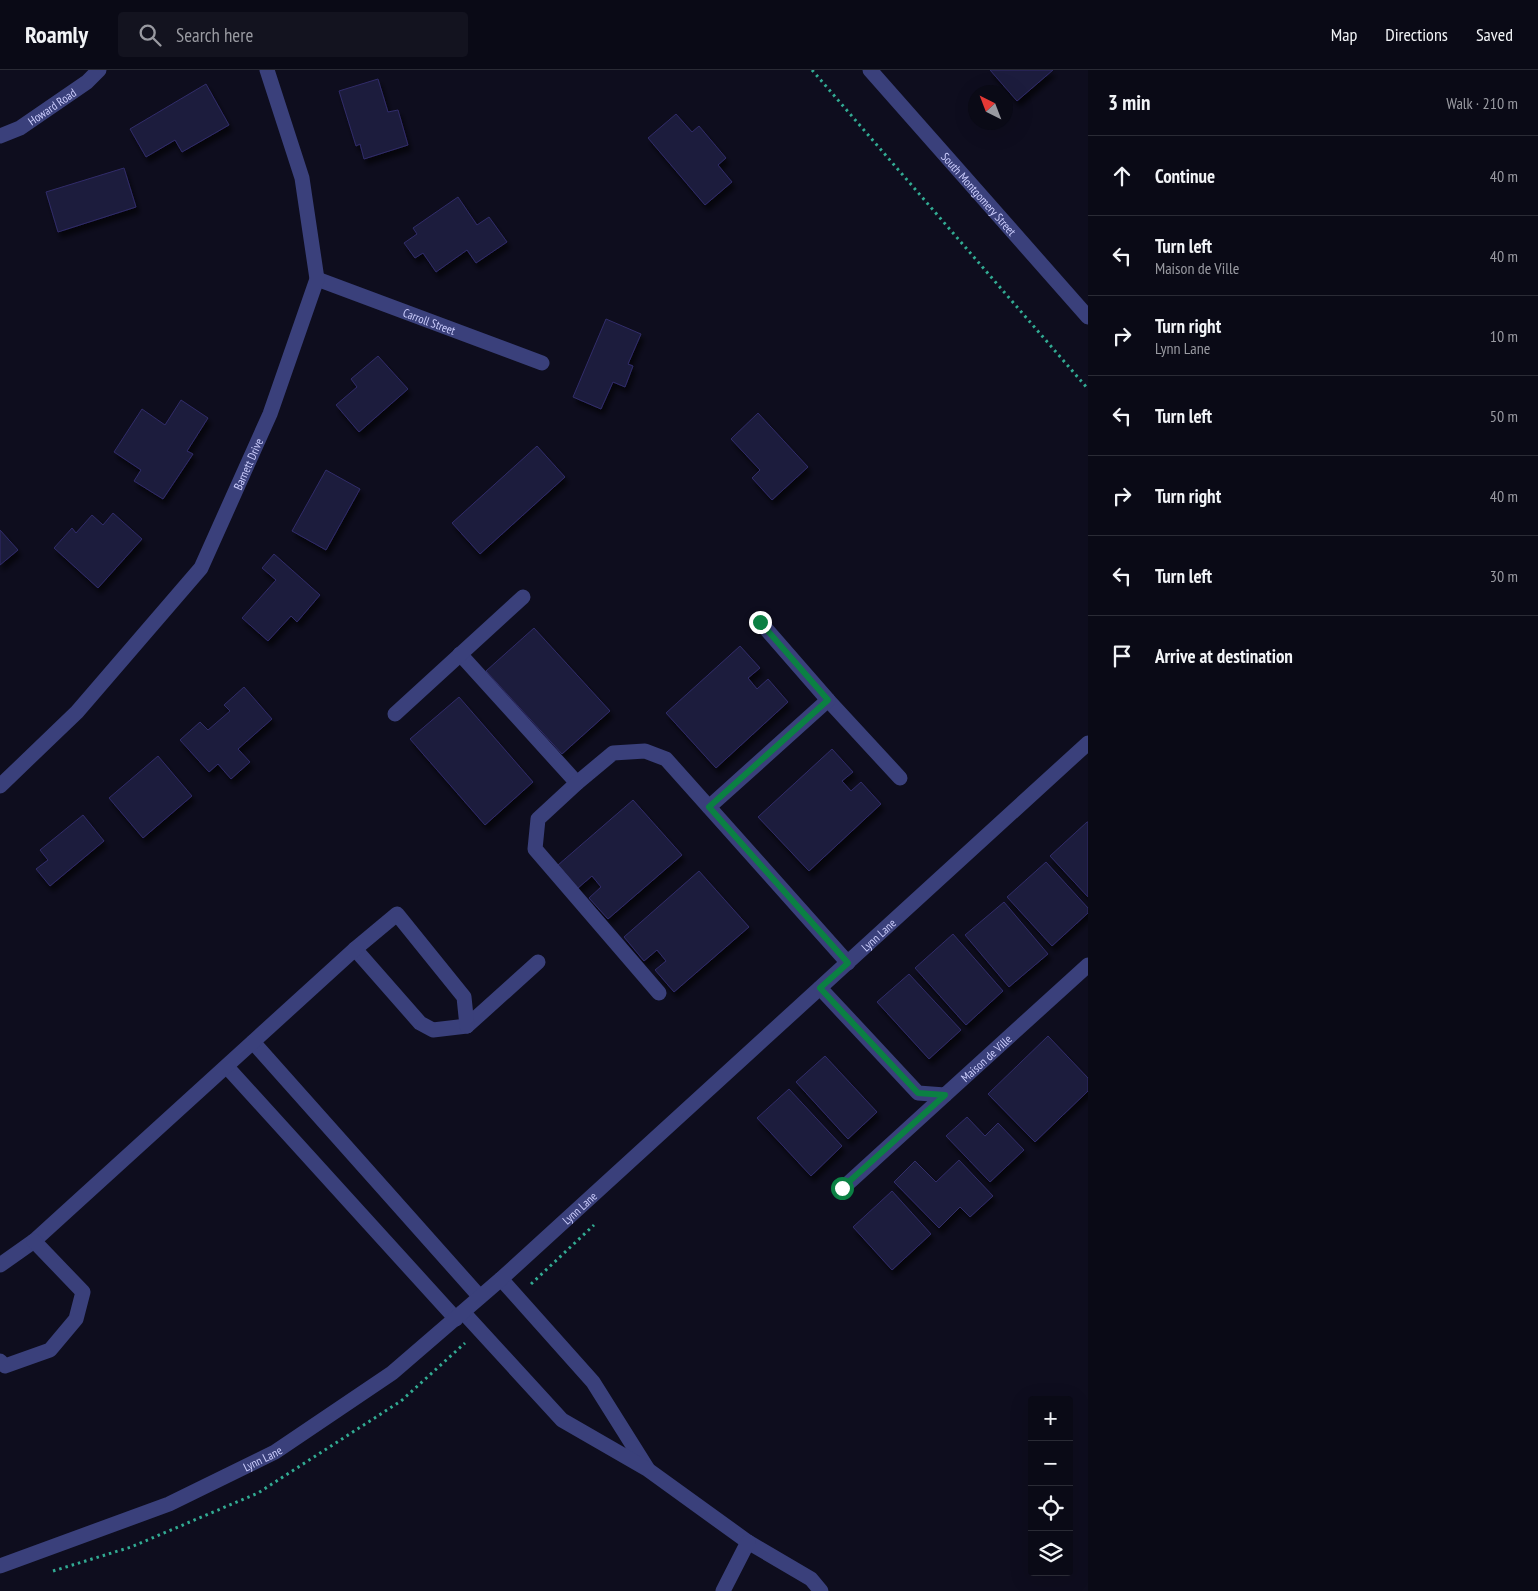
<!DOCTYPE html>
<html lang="en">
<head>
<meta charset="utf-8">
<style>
  body { margin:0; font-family:"PT Sans Narrow",sans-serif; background:#13131f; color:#f1f3f6 }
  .controls { position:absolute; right:15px; bottom:15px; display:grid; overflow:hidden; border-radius:5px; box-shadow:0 5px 20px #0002 }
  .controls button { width:45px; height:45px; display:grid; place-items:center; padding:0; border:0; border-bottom:1px solid #2a2b35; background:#0a0a16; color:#f1f3f6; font:25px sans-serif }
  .compass { position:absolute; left:968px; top:15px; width:45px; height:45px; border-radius:50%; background:#0a0a16; box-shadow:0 5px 20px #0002; rotate:318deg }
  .stop { position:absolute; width:15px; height:15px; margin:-11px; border:4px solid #0b8043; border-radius:50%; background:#fff }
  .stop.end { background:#0b8043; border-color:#fff; box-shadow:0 1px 5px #0008 }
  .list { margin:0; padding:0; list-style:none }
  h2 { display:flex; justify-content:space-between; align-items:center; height:65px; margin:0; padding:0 20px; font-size:21px }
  h2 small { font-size:16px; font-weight:400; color:#999aa1 }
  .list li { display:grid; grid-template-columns:32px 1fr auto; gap:15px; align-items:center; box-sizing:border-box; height:80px; padding:0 20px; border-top:1px solid #2a2b35 }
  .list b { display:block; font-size:19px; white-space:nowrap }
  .list p { margin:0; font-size:16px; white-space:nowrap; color:#999aa1 }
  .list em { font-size:16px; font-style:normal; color:#999aa1 }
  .icon { flex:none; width:28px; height:28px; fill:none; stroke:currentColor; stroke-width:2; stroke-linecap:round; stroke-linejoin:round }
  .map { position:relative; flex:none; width:1088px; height:1521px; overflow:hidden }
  header { display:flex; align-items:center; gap:30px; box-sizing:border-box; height:70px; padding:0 25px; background:#0a0a16; border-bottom:1px solid #2a2b35 }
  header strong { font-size:24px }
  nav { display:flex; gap:28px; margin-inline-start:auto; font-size:18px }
  .search { width:350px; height:45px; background:#13131f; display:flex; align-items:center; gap:12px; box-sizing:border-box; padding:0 18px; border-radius:5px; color:#999aa1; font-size:19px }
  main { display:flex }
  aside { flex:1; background:#0a0a16 }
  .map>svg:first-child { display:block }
</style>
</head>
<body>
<header>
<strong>Roamly</strong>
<div class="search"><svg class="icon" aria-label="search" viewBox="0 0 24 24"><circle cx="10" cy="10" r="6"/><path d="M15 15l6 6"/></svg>Search here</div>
<nav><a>Map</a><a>Directions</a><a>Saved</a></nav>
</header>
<main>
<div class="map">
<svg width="1088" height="1521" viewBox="0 0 1088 1521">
  <defs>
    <filter id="shadow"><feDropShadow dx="3" dy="5.5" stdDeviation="2.5" flood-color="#0009"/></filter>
  </defs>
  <rect width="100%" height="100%" fill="#0e0d1e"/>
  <path fill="#1c1a3e" stroke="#312d69" filter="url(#shadow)" d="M990,0H1053L1017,31Z
    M378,9L388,42L398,40L408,75L364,89L360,74L356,76L339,21Z
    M206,14L229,55L182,82L175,70L146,87L130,59Z
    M676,44L692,62L699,56L726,88L718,95L732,112L705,135L648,68Z
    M124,98L136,137L58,162L46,122Z
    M458,127L477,155L489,147L507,172L476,193L467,180L436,202L423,183L415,188L404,173L417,164L413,158Z
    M606,249L641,264L628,294L633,296L625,317L613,312L601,339L573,327Z
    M378,286L408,319L359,362L336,335L357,317L351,309Z
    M181,330L208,348L187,381L193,384L163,429L134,411L141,400L114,382L142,339L165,355Z
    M758,343L808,397L772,430L752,408L760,400L731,369Z
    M537,376L565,407L480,484L452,453Z
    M326,400L360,419L326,480L292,461Z
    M113,443L142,469L98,518L54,478L72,458L76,463L92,445L103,455Z
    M0,460L18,480L0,495Z
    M274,484L320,525L297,552L291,546L268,571L242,548L276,510L262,498Z
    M534,558L610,641L562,684L486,601Z
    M740,576L760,598L748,608L757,619L768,609L788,632L716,698L666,643Z
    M244,617L272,649L238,679L250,692L231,709L218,694L209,702L180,670L200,652L208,660L230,641L224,635Z
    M459,627L533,712L485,755L410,669Z
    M832,679L853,702L842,711L851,721L861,712L881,734L809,801L758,747Z
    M158,686L192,726L143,768L109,728Z
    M633,730L682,785L608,849L589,828L601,817L592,806L578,818L558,795Z
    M83,745L104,771L50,816L36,799L48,790L40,780Z
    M1087,752H1088V827L1050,786Z
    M1046,792L1088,838V843L1052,876L1007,827Z
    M699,801L749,857L674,922L655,900L666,891L657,880L644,891L624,867Z
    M1004,832L1048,884L1009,917L965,865Z
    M953,864L1003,921L966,955L915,898Z
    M909,904L961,960L929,989L877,932Z
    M1048,966L1088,1008V1021L1035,1072L988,1024Z
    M825,986L877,1042L848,1069L796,1012Z
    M789,1019L842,1076L811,1106L757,1048Z
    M967,1047L985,1066L998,1053L1024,1080L990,1112L946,1066Z
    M959,1090L993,1126L970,1147L960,1137L939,1158L894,1112L915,1091L936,1112Z
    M892,1121L931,1164L892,1200L853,1157Z"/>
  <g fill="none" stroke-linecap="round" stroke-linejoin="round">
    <path stroke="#32ab93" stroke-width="3" stroke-dasharray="2.5 4" stroke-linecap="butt" d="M812,0L1088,319
      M531,1214L594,1155
      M53,1501L131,1477L258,1423L401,1331L465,1273"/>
    <g stroke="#3a407b" stroke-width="15">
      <path id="s1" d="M870,0L1088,247"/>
      <path id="s2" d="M0,66L20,58L87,12L99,0"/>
      <path id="s3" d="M317,209L542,293"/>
      <path d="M760,552L828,630L900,708"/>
      <path d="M460,584L577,713"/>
      <path d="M395,644L523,527"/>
      <path id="s4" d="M0,716L77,642L201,498L270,344L317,209L302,108L267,0"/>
      <path d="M709,737L828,630"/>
      <path d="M355,879L420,953L433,960L467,956L538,892"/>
      <path id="s5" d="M820,918L918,1023L945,1025L1088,895"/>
      <path d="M659,923L535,779L538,749L577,713L613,683L645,681L666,689L848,893"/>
      <path d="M253,972L480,1227"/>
      <path d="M227,997L456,1249"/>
      <path d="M843,1118L945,1025"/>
      <path d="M0,1195L34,1171L355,879L397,844L464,927L467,956"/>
      <path d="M501,1209L593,1312L647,1398"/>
      <path d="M463,1242L562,1350L647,1399L748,1472L811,1509L821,1521"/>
      <path d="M0,1291L5,1296L50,1280L76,1249L83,1222L34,1171"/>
      <path id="s6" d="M0,1496L169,1434L275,1382L392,1303L501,1209L1088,673"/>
      <path d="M723,1521L748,1472"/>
    </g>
  </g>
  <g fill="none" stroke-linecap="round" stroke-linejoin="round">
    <path stroke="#0b8043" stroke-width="6" d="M760,552L828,630L709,737L848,893L820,918L918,1023L945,1025L842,1118"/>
  </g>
  <g text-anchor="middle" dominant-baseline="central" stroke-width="4" stroke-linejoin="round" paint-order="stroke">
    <g font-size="12" fill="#cccdfd" stroke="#0e0d1e">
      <text stroke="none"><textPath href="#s2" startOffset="60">Howard Road</textPath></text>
      <text stroke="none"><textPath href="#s1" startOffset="165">South Montgomery Street</textPath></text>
      <text stroke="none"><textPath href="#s3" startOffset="120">Carroll Street</textPath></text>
      <text stroke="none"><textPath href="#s4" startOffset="411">Barnett Drive</textPath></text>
      <text stroke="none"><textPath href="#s6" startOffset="1094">Lynn Lane</textPath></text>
      <text stroke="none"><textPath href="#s5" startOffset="226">Maison de Ville</textPath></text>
      <text stroke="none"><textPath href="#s6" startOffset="689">Lynn Lane</textPath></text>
      <text stroke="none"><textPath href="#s6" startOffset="284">Lynn Lane</textPath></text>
    </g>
  </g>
</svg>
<div class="controls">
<button>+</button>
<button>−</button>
<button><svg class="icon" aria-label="locate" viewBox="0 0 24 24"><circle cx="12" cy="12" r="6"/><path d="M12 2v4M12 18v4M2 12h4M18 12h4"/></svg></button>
<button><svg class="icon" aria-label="layers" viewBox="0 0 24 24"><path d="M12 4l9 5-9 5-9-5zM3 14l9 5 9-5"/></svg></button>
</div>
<svg class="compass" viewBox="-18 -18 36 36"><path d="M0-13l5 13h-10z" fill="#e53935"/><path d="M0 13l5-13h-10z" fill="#999aa1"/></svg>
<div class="stop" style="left:842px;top:1118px"></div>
<div class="stop end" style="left:760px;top:552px"></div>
</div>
<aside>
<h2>3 min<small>Walk · 210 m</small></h2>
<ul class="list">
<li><svg class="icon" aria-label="ahead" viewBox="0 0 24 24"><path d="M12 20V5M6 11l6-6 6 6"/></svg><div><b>Continue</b></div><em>40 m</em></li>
<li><svg class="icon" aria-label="left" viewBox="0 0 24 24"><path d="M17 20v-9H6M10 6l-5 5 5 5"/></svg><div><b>Turn left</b><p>Maison de Ville</p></div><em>40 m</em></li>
<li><svg class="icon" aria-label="right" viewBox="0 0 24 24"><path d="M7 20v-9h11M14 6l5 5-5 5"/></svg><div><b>Turn right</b><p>Lynn Lane</p></div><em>10 m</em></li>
<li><svg class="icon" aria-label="left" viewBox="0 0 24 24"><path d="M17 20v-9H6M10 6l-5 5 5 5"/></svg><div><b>Turn left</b></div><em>50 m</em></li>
<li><svg class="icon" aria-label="right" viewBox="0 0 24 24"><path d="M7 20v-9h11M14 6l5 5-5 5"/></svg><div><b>Turn right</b></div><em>40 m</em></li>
<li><svg class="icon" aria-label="left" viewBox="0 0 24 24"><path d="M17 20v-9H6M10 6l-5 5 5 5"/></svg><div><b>Turn left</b></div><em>30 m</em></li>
<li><svg class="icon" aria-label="arrive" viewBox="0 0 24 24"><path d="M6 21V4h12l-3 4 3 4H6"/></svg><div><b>Arrive at destination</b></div></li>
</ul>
</aside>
</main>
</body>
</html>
